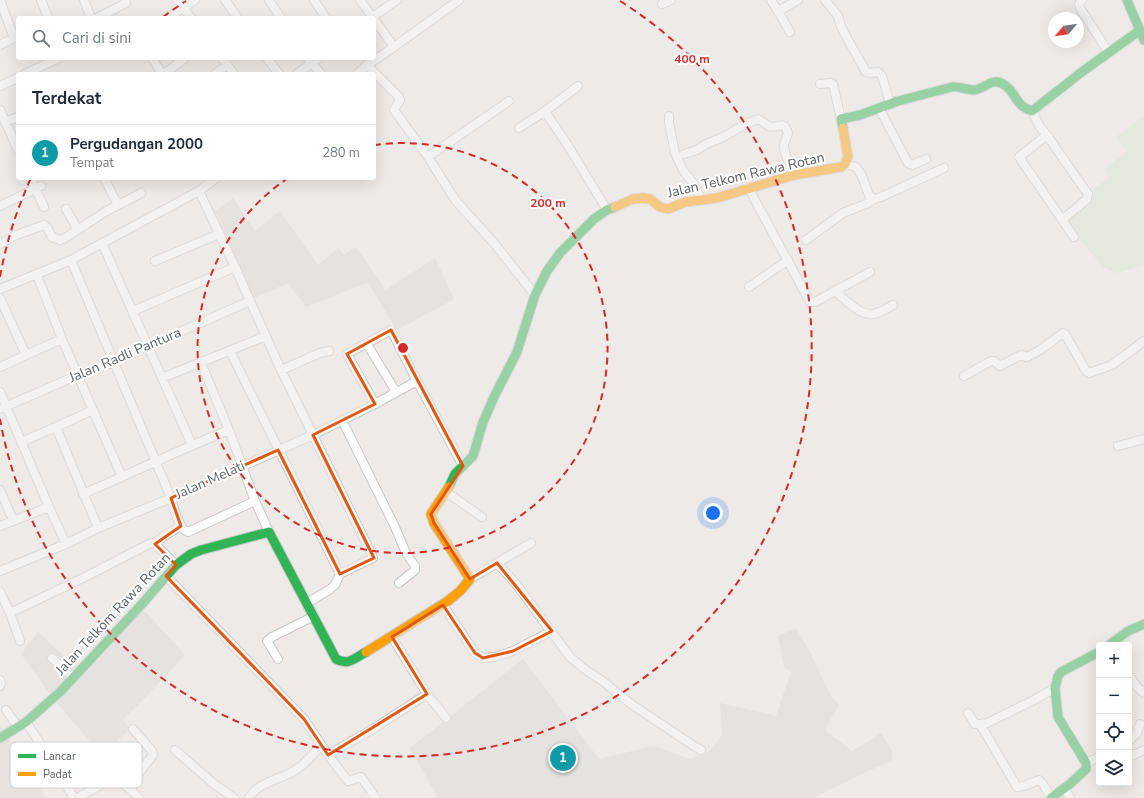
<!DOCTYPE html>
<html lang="id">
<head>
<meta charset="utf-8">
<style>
  body { margin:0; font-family:"Nunito Sans",sans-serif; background:#f2f2f3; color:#1f2937 }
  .controls { position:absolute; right:12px; bottom:12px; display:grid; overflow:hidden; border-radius:4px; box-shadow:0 4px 16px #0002 }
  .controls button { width:36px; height:36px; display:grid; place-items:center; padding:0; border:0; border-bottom:1px solid #e0e1e3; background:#fff; color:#1f2937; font:20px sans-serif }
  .compass { position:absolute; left:1048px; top:12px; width:36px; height:36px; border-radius:50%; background:#fff; box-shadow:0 4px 16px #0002; rotate:241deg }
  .you { position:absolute; left:713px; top:513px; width:14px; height:14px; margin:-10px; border:3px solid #fff; border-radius:50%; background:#1a73e8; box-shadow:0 0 0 6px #1a73e833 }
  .badge { display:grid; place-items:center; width:26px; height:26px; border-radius:50%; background:#2563eb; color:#fff; font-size:13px; font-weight:700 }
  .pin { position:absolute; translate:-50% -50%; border:2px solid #fff; box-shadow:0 1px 4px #0006 }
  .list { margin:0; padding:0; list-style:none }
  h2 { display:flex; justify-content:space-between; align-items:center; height:52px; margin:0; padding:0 16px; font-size:17px }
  h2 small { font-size:13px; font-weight:400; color:#747a83 }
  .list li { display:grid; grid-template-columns:26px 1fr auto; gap:12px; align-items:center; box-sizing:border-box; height:56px; padding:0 16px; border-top:1px solid #e0e1e3 }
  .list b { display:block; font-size:15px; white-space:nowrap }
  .list p { margin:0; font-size:13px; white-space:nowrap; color:#747a83 }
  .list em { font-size:13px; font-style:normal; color:#747a83 }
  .icon { flex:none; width:22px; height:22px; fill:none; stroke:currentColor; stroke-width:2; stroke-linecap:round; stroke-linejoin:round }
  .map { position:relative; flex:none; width:1144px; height:798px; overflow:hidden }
  .search { position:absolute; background:#fff; box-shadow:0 4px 16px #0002; left:16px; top:16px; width:360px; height:44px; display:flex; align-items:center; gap:10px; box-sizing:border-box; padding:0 14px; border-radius:4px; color:#747a83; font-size:15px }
  .panel { position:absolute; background:#fff; box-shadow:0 4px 16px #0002; left:16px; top:72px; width:360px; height:108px; border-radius:4px }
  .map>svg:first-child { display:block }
</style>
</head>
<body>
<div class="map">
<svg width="1144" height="798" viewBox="0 0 1144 798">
  <rect width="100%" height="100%" fill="#edeae7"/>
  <path fill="#ddd9d7" d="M233,198L255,231L280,211L318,265L338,248L344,255L356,247L386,290L435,258L454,299L397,330L368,282L306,307L288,283L254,298L215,211Z
    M143,609L185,655L140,703L123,719L130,729L102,755L55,701L21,654L38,632L81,672Z
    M796,628L810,652L831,696L839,704L825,730L852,751L881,733L892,751V760L812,798H438L410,748L523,659L599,759L653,746L691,759L710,751L722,735L720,703L776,716L791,672L784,668L778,636Z
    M0,725L45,797L44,798H0Z"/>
  <path fill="#d9e7d3" d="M1144,116V265L1117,273L1103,267L1069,226L1065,210L1109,178L1106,168L1127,151L1116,137Z"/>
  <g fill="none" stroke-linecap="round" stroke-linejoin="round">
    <g stroke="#c9c8c8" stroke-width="10">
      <path id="street" d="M0,0L14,38
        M41,0L48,18
        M84,0L91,18
        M177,0L191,18
        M225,0L238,18
        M269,0L281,18
        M314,0L326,18
        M360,0L373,18
        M771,0L778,11L798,0
        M825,0L838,16L841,27L866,72L870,73L878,72L882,76L890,104
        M1082,0L1079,4L1080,8L1109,53
        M662,4L671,0
        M778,11L790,32
        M97,18L126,3V0
        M169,18L195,0
        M371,18L397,0
        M374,19L394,47
        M0,45L18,36
        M152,58L162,74
        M222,58L234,74
        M267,58L279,74
        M308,58L321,74
        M367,65L399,97L400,100L394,110L428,157L456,201L494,243L535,295
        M25,74L59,58
        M164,74L185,58
        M215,74L227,65
        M297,74L319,58
        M357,74L367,65L394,47L459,0
        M820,84L831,83L833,84L841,119
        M0,86L18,78
        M879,108L908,163L912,165L926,159
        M0,110L18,150
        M1032,111L1040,127L1047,135L1073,173L1088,194L1087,199L1062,220
        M544,112L578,86
        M669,116V122L675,153L683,170L693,183L701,199
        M5,122L18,117
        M519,128L544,112L548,116L567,144L607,210
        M1047,135L1019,157L1074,237
        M684,154L697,150L706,144L721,138L746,124L758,119C762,121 765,124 769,126C778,130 783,118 788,133C787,137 784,142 784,146C784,155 791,166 794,175
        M428,157L509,101
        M845,164L856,167L861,174L869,195L874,199L881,197L944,168
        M30,178L44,207
        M104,178L118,205
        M749,188L757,204L810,302H815L870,272
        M199,191L235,267L281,370L372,555L373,558L340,574L335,585L329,590L307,603
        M0,206L41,186
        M66,209L78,230
        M806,240L843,213L866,204L874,199
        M102,243L192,445
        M0,244L16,235L44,225L47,227L52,237L60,240L65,238L105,212L141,193
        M71,260L171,498C174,507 178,529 188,532L255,501
        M155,261L219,234
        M37,275L62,339L122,477
        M749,287L788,260
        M0,289L71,260L199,191L216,178
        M835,291C845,299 860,316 873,314C880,313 887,308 893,305
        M0,298L26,355L0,367
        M133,311L235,267
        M367,344L396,392
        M230,351L340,574
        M26,355L62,339
        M201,363L229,430
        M281,370L320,353L329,351
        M964,376L991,361H994L1000,366L1021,355L1027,357L1040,350L1063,333L1065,334L1086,371L1089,373L1112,365L1144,341
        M162,378L266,336
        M0,392L49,507L66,544
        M375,404L347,354L391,330L417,381L463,466
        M0,409L78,375L114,362L148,346L250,301
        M342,420L395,527L406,553L415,566V570L399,583
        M56,427L93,410
        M21,442L56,427L98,528
        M1118,446L1144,439
        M0,490L13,520
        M446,492L482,517
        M83,494C132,473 179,450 229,430L255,501L269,532
        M0,526L49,507
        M155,544L176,565
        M497,563L516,584L570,657L587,671L604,682L631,704L694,746L701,750
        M0,571L66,544L98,528L171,498L313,435L375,404L417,381
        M166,576L304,719L328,755L348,781L361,777L376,798
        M470,579L531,543
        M0,592L10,613L20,641
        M443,605L475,653L483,658L495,657L513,651L552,631
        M10,613L85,577L151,543L155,544L164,536L181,526
        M392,637L427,694L446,718
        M52,658L73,677
        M278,659L267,641L272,637L314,616
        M1129,676L1138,688L1144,693
        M0,680L1,683L0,686
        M6,710L18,727
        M968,713L975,724H980L987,723L1034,700L1055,688
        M26,722L51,760L72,795L74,798H77L111,779L113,780L128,787L139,798
        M980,724L1017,787C1022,788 1033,782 1039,780L1043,784L1051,798
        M1129,741L1137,733L1140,724
        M175,750L214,784L234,798
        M328,755L376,727L427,694
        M1129,757L1144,750
        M1086,763L1099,757
        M128,787L153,755L152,751L133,729
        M1065,789L1070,798
        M249,798C258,782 279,780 294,771C305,765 313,754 321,745"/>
    </g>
    <g stroke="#c9c9c9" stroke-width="11">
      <path id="fast" d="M1127,0L1144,40
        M843,128L841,119L860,115L898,101L952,87C960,86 966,90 974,90C986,89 992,75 1006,86C1018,95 1014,105 1032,111L1083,71L1139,31
        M449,487L455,474L473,456L483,422L495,395L517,352L535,295L547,271L560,253L594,219L607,210L615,207
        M1109,645L1128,631L1144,624
        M0,738L26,722L60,692L142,604L176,565L191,554L201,550L269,532L336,659C348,666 355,658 366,652
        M1051,798L1070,784L1086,769V763L1058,717L1055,688L1058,676L1061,672L1099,652"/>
    </g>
    <g stroke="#c9c9c9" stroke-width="11">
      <path id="slow" d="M615,207L633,199L643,198L650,199L660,207L668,209L685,202L717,198L794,175L841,167L845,164L848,157L843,128
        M366,652L448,601L460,591L470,579L434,523L431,514L449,487"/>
    </g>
    <use href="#street" stroke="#fcfcfb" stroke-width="8"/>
    <use href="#fast" stroke="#30b455" stroke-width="9"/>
    <use href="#slow" stroke="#ff9f0a" stroke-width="9"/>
  </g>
  <path d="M0 0H1144V798H0ZM391,330L463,466L431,514L434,523L470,579L497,563L552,631L513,651L483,658L475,653L443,605L392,637L427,694L328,755L304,719L166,576L176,565L155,544L181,526L171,498L278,450L340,574L374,558L313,435L375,404L347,354Z" fill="#edeae7" fill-opacity=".55" fill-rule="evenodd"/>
  <path fill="none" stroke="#e15910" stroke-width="3" stroke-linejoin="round" d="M391,330L463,466L431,514L434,523L470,579L497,563L552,631L513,651L483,658L475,653L443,605L392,637L427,694L328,755L304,719L166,576L176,565L155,544L181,526L171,498L278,450L340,574L374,558L313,435L375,404L347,354Z"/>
  <g fill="none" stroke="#d62828" stroke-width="2" stroke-dasharray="7 5">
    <path d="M374 145A205 205 0 1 1 288 178"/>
    <path d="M0 277A409 409 0 0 1 31 178M163 17A409 409 0 0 1 186 1M620 1A409 409 0 1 1 0 419"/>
  </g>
  <g text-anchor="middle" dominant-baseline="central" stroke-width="4" stroke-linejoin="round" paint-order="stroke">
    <g font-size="14" fill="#5d6265" stroke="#fff">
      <text transform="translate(746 175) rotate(-13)">Jalan Telkom Rawa Rotan</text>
      <text transform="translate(125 355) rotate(-23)">Jalan Radli Pantura</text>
      <text transform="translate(210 480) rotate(-24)">Jalan Melati</text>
      <text transform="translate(113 614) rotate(-47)">Jalan Telkom Rawa Rotan</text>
    </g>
  </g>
  <rect x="10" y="742" width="132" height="46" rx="6" fill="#fff" stroke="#ced0d1" stroke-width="1"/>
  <rect x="18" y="754" width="18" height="4" fill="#30b455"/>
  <rect x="18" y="772" width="18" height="4" fill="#ff9f0a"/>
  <g font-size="11" fill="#5d6265">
    <text x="43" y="760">Lancar</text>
    <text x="43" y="778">Padat</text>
  </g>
  <circle cx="403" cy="348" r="6" fill="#d62828" stroke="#fff" stroke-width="2"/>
  <g font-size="12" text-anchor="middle" font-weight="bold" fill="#d62828" stroke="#fff" stroke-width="4" stroke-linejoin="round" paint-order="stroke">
    <text x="692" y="63">400 m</text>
    <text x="548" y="207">200 m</text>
  </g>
</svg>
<div class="controls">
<button>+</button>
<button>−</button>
<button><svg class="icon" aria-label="locate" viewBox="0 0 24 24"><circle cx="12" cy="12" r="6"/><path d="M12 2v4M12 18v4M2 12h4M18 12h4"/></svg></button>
<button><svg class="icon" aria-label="layers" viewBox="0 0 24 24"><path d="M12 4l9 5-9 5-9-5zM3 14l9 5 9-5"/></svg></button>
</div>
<svg class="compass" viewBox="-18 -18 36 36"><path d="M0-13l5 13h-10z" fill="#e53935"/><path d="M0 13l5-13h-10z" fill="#747a83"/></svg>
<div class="you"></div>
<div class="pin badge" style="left:563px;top:758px;background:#0f9aa8">1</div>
<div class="search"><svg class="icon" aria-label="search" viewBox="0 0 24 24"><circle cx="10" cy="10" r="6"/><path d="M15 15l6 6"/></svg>Cari di sini</div>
<section class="panel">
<h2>Terdekat<small></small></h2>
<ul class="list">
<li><span class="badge" style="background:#0f9aa8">1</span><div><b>Pergudangan 2000</b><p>Tempat</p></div><em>280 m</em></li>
</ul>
</section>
</div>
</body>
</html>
